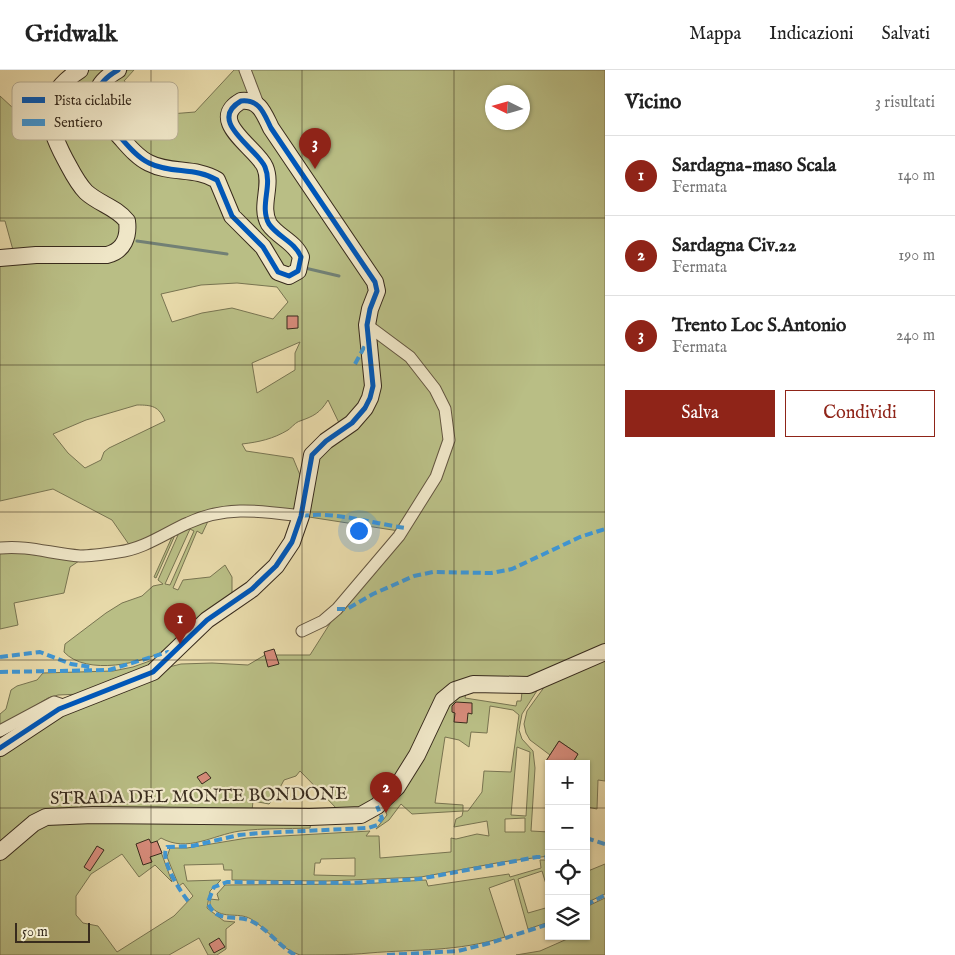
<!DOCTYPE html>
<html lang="it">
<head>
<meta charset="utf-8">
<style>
  body { margin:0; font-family:"IM FELL English",serif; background:#f2f2f2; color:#222 }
  .controls { position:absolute; right:15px; bottom:15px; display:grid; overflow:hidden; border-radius:0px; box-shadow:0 1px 4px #0004 }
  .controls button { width:45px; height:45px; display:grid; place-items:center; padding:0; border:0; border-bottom:1px solid #e0e0e0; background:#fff; color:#222; font:25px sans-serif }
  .compass { position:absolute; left:485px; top:15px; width:45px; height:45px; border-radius:50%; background:#fff; box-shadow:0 1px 4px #0004; rotate:275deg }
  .scale { position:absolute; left:15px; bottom:12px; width:75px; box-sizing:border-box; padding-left:5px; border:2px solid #382b1d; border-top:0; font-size:14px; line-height:18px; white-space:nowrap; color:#382b1d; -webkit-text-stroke:4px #efe6c7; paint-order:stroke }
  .you { position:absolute; left:358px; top:460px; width:18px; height:18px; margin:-12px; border:4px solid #fff; border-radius:50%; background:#1a73e8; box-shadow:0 0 0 8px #1a73e833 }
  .badge { display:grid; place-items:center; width:32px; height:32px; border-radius:50%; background:#8f2418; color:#fff; font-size:16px; font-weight:700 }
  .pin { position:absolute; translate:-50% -41px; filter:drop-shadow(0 1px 2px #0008) }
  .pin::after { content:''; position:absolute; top:26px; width:18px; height:15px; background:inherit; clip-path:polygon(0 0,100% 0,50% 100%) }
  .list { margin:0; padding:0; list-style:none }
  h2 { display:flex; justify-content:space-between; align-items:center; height:65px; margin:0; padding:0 20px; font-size:21px }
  h2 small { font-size:16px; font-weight:400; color:#767676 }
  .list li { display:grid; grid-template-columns:32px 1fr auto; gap:15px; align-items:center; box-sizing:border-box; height:80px; padding:0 20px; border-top:1px solid #e0e0e0 }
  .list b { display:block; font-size:19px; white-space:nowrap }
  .list p { margin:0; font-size:16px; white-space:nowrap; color:#767676 }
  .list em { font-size:16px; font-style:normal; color:#767676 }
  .actions { display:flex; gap:10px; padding:15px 20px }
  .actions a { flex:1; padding:11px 0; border:1px solid #8f2418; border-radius:0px; text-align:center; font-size:18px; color:#8f2418 }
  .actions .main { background:#8f2418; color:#fff }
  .icon { flex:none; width:28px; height:28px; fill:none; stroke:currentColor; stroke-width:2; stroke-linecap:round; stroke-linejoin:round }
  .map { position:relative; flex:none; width:605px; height:885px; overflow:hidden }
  header { display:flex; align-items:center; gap:30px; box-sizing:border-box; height:70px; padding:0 25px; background:#fff; border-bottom:1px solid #e0e0e0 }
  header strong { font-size:24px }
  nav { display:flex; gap:28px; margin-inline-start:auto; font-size:18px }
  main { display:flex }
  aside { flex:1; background:#fff }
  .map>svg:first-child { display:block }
</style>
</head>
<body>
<header>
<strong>Gridwalk</strong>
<nav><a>Mappa</a><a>Indicazioni</a><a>Salvati</a></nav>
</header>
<main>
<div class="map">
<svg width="605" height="885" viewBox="0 0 605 885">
  <rect width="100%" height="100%" fill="#e7d9a9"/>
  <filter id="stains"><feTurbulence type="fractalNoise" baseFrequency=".004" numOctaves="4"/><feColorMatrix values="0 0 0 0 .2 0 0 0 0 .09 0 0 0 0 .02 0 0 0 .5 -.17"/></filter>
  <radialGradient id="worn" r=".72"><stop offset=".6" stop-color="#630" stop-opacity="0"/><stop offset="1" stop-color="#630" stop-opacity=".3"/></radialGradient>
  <path fill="#b9be85" stroke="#787451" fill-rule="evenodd" d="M89,0H108L95,12L119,76L207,109L261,184L303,206L273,150L272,115L236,54L238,40L251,36L370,216L368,312L360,334L340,355L328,330C320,343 314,346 300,351C296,352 292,357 288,360C273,369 259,372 242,374L246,381L293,388L300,405L296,438L293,440L251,437L130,476L112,450L53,419L0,431V193L54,190L133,171L134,159L88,115L57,63L56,33ZM237,213L277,217L288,232L273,249L232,238L202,243L172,252L161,224L201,215ZM300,272L295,283V300L257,323L252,293ZM137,335C152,335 159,336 165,351L109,378L104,382L101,390L85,398L68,383L53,364L86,350Z
    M128,0H134L124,11L170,44L195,42L234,0H243L252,24L236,25L224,36L262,102L259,136L293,185L294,195L285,199L237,147L224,113L159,94L125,66L100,26L102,19Z
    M249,0H605V574L531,609L472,607C453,630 433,652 415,675C393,705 382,738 340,742L300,701L296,706L284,710L274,729L269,734L253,731L252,741L158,737L50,740L0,776V685L43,654L169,597L181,594L212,593L248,595L265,585H310L336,544L446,392L438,318L373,255L378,231L321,125L257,22ZM492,22H522V52H492Z
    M0,26L52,74L120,150L121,165L109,178L13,180L5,151H0Z
    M372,262L410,290L435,321L447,355L442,391L399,461L309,447L316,390L368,342Z
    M209,449L202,464L197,461L173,518L178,520L183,510L210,507L225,495L232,507V527C211,543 191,564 169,578C144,594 86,606 64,582L65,574L106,543L122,533L142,526L153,516L163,514L158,510L178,465H175L156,508L154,507L172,467ZM190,459L194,461L170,515L165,514Z
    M0,480L79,491L70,497L64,523L14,533L18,555L0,559Z
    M605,586V711L598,710L597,739L587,737L586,694H572L578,684L559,671L550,685L530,670L526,663L524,654L527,641L545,616Z
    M161,587L152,595L81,624L58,625L48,628L0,657V644L6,639L11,620L17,616L37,610L43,603L113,601L133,597Z
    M540,616L522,644L519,660L522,669L533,681L535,698L531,761L549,762V786L502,792L421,807L327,811L232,810V800H224L223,794L184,795L187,811L221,810L210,821L207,838L224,851L235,852L226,859V879L217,885H208L199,868L169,885H0V789L37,758L50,753L311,752L310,758C287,759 263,758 240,761C212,765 188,783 161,768L157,771L172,812L155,795L139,807L122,784L91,804L76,826V845L83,853L98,856L117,882L174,846L193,826L183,813L179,816L167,787L170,778H187L247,768L370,761L366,766H379L380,788L451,782V768L456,769L477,764L489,766L487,751L454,757L456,749L462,746L463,741L412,744L401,734L389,750L376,759L387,745L384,737L451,630L466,623L465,628L516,636L517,631H521L522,622ZM490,636L513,640L519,645L511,702L484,701L482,722L468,741H463V735L435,733L445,667L459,670L469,677L471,662L487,663ZM517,677L530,682L526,746L511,745ZM525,748V762H505V749ZM355,788V806L314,805L315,793H320L321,789Z
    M540,790H549V824L542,801L518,809L528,843L549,837V852L528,859L514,809L489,818L505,867C457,882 417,879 369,883C352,885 316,885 300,885C280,879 268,859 251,849C237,841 221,851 210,835V829L219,830L217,824L225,815L360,814L426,810L428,816L509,804L510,807L541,798Z
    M605,794V824L586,833V797L588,801Z
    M605,828V885H516L540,881L574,866H586V837Z"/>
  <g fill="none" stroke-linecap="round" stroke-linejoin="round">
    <path stroke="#728075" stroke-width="3" d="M137,171L227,184
      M305,198L339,206"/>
  </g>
  <path fill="#d68b7a" stroke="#382b1d" d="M287,246H298V258L287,259Z
    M274,579L279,594L268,597L264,582Z
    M456,632L472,633V644L468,643L467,653L454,652L455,643L452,642V636Z
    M559,671L578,684L572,694H550L546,691Z
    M206,702L211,708L202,714L197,707Z
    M149,769L151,773L157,771L162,783L150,787L152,792L143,795L136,774Z
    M97,776L104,780L90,801L84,797Z
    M219,868L225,877L214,883L209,874Z"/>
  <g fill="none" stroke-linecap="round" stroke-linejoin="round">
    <g stroke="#645640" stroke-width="13">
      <path id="street" d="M245,0L258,34
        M0,478C28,475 52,484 80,486C92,486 105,484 118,482C144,479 165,463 188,453C226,435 261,441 301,446
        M302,561L323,551L337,539L399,466L436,407L449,370L445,339L435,319L410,287L367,255
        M0,661L54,632L66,636"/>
    </g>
    <g stroke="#382b1d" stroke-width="18">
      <path id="secondary" d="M0,188L36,185H107C124,181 129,166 127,151C116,137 99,134 86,122C77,113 71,100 65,89C45,51 40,26 80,0
        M0,678L59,639L153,602L207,550L252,519L276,496L292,472L301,446L312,385L326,371L352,353L365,338L370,328L373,316L367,255L370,239L377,221L375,212L271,58C264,44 260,29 241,31C206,51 257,78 265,97C273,116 259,136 269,154C278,167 295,172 301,187L298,201L289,206L278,202L263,177L232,146L217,110C196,97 170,104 149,93C138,88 129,77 121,68C99,44 81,21 118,0
        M0,782L34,753L46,747L93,745L310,747L361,745L377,736L397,717L417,685L443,630L455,620L473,614L529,615L605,582"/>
    </g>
    <use href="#street" stroke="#efe6c7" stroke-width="11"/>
    <use href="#secondary" stroke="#efe6c7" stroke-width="16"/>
    <path stroke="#3e96d5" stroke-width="4" stroke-dasharray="8 4" stroke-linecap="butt" d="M355,294L368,270
      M301,446C335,441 371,453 405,458
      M337,539H347L373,524L414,506L433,502L491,503L512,499L580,467L605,459
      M0,587L40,582L71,594L92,597
      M0,602L109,600L168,582L170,584
      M586,768L605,774
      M188,831C180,821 159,789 167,777L192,776L239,765L260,763L368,758L377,755L382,748L377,736
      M586,835L605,825
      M295,885C279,876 267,858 251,851C236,844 214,854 208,832L214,817L227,812L349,813L419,809L537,787H549
      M387,885L458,881L490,873L549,854"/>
    <g stroke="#efe6c7" stroke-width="8">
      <path id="cycleway" d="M0,678L59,639L153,602L207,550L252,519L276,496L292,472L301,446L312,385L326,371L352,353L365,338L370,328L373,316L367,255L370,239L377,221L375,212L271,58C264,44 260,29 241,31C206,51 257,78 265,97C273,116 259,136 269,154C278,167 295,172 301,187L298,201L289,206L278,202L263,177L232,146L217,110C196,97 170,104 149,93C138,88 129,77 121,68C99,44 81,21 118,0"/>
    </g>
    <use href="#cycleway" stroke="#0057b8" stroke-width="5"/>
  </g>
  <path fill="none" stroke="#382b1d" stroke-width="1" stroke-opacity="0.55" d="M151,0V885M302,0V885M454,0V885M0,148H605M0,295H605M0,442H605M0,590H605M0,738H549M586,738H605"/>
  <g text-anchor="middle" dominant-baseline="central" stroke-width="4.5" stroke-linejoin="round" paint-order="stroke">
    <g font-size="18" fill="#382b1d" stroke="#efe6c7">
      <text transform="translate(199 727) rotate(-1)">STRADA DEL MONTE BONDONE</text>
    </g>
  </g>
  <rect x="12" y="12" width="166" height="58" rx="8" fill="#efe6c7" stroke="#b8ae94" stroke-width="1"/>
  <rect x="22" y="27" width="23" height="6" fill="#0057b8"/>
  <rect x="22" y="49" width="23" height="7" fill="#3e96d5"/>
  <g font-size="14" fill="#382b1d">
    <text x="54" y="35">Pista ciclabile</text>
    <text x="54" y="57">Sentiero</text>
  </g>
  <rect width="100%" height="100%" filter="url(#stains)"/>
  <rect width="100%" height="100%" fill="url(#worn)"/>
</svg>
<div class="controls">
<button>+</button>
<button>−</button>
<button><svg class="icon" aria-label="locate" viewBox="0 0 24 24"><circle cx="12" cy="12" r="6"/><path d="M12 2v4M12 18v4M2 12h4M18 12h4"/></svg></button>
<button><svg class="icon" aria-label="layers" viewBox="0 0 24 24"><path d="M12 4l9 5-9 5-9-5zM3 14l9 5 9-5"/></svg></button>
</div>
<svg class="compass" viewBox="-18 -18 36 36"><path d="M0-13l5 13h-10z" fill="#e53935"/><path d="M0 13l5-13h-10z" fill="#767676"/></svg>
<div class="scale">50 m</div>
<div class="you"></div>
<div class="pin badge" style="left:180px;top:574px">1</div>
<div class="pin badge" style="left:386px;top:743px">2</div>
<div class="pin badge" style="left:315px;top:99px">3</div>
</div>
<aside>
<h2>Vicino<small>3 risultati</small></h2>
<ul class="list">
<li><span class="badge">1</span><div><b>Sardagna-maso Scala</b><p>Fermata</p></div><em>140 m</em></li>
<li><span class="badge">2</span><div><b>Sardagna Civ.22</b><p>Fermata</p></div><em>190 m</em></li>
<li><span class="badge">3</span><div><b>Trento Loc S.Antonio</b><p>Fermata</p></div><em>240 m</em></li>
</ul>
<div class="actions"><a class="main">Salva</a><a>Condividi</a></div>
</aside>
</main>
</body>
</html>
